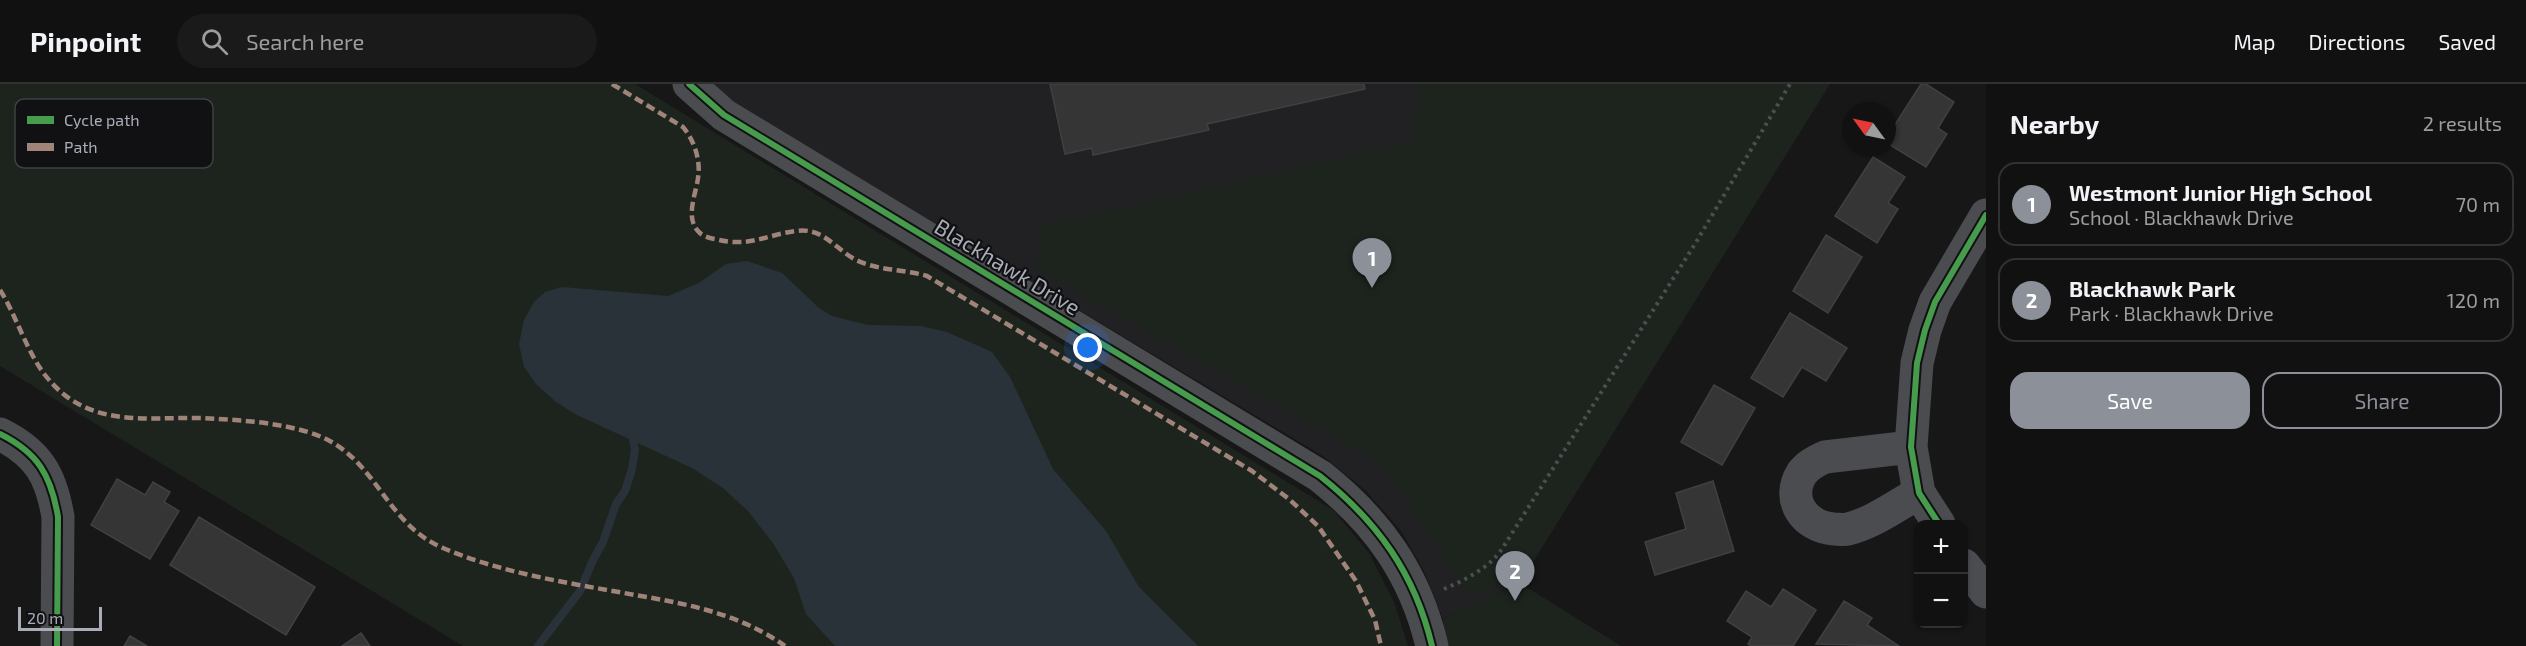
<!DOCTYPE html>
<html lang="en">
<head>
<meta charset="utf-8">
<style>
  body { margin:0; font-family:"Exo 2",sans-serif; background:#1a1a1a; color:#f1f3f6 }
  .controls { position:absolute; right:18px; bottom:18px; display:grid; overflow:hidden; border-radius:12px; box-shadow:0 2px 4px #0004 }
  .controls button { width:54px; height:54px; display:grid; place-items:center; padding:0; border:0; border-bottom:2px solid #303131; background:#111; color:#f1f3f6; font:30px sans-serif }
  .compass { position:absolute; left:1842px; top:18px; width:54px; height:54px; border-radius:50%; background:#111; box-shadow:0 2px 4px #0004; rotate:303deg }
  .scale { position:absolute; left:18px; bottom:15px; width:84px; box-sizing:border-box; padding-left:6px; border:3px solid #a8adb8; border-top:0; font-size:16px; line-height:21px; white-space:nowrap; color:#a8adb8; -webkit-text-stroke:4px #111113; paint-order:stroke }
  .you { position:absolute; left:1088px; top:264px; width:21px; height:21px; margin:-15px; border:4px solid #fff; border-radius:50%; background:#1a73e8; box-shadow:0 0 0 9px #1a73e833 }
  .badge { display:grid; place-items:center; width:39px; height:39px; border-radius:50%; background:#8c9099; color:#fff; font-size:20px; font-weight:700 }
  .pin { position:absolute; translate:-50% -50px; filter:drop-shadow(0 2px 3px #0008) }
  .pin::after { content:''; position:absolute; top:32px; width:21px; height:18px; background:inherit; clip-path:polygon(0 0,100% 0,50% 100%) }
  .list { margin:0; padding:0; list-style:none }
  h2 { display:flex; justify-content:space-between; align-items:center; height:78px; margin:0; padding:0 24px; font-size:26px }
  h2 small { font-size:20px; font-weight:400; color:#9c9d9f }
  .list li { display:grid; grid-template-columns:39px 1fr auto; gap:18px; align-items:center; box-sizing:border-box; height:84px; margin:0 12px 12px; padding:0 12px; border:2px solid #303131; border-radius:18px }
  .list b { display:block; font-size:22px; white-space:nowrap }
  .list p { margin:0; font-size:20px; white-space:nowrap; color:#9c9d9f }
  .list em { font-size:20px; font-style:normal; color:#9c9d9f }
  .actions { display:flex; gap:12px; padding:18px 24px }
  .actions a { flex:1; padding:14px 0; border:2px solid #8c9099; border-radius:18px; text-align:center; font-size:21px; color:#8c9099 }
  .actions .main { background:#8c9099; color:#fff }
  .icon { flex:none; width:33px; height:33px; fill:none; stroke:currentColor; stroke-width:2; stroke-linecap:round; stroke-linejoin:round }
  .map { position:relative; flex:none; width:1986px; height:562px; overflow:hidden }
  header { display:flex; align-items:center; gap:36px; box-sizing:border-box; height:84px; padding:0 30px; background:#111; border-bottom:2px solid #303131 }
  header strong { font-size:28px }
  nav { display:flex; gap:33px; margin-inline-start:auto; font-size:21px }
  .search { width:420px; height:54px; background:#1a1a1a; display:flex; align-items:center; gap:15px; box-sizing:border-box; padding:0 21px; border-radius:33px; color:#9c9d9f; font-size:22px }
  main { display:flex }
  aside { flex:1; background:#111 }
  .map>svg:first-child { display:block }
</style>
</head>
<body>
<header>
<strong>Pinpoint</strong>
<div class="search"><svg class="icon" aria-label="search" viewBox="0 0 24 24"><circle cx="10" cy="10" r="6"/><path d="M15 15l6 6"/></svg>Search here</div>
<nav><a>Map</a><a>Directions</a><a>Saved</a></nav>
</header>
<main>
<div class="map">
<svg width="1986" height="562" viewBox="0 0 1986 562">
  <rect width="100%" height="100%" fill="#171717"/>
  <path fill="#212123" d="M710,0H1751L1519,499L1443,535L1424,487L1401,447L1366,407L1323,372L726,15Z"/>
  <path fill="#1d241e" d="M0,0H635L1333,426L1369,469L1394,518L1408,562H463L0,282Z
    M1422,0H1830L1520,499L1621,562H1447L1443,535L1517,500L1468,508L1384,381L1036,185L1042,142L1410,58Z"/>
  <path fill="#2a3239" d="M747,177L782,189L819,224L832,232L868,241L920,242L947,248L992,268L1010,293L1053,385L1106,447L1139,503L1198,562H835L806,530L794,494L773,459L748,427L723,404L692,384L577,331L556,318L536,300L524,283L519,260L524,236L534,218L545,208L562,203L668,212L699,199L726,180Z"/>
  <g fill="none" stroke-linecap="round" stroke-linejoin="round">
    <path stroke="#2a3239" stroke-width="8" d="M538,562L580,507L593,476L603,458L616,420L625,407L632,385L635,366L633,357"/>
  </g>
  <path fill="#353536" stroke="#3f4043" stroke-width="1.5" d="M1050,0H1364L1365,5L1207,40L1209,46L1093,71L1092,64L1065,70Z
    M1921,0H1926L1954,18L1938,44L1947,50L1926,83L1887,59V53Z
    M1873,73L1905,93L1888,119L1898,125L1877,159L1835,132Z
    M1826,151L1862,173L1828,229L1793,207Z
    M1790,229L1847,264L1826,297L1802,283L1783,313L1751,294Z
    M1714,301L1755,324L1722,381L1681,358Z
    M117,395L145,411L153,398L170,408L164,418L179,427L150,475L91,441Z
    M1713,397L1734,467L1655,491L1645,458L1686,445L1676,409Z
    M199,433L315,503L286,551L170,481Z
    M1783,505L1816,526L1793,562H1751L1748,560L1752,553L1727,537L1746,507L1771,523Z
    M1844,517L1872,534L1867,541L1899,562L1816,560Z
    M361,549L370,562H342Z
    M130,552L147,562H124Z"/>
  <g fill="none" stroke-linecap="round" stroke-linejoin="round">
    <path stroke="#4d4e52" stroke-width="4" stroke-dasharray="3 4.5" stroke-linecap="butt" d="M1444,505C1465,496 1489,484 1502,465L1695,160L1790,0"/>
    <path stroke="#4b4c50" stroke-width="33" d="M689,0L724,31L1320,392C1378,438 1415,490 1432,562
      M0,350C38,369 51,391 58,433L57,562
      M1911,363L1825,373C1816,377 1808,381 1802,389C1785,416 1805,443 1834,445C1838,445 1844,446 1848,445C1873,439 1897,421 1919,409
      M1939,440L1919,409L1911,363L1917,279L1925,246L1935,218L1986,131
      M1964,481L1986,508"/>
    <path stroke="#a18479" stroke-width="4.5" stroke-dasharray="9 4.5" stroke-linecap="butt" d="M612,0L683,43C694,56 701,76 698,94C696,110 685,133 698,147C702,152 709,154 715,155C749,164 765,151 796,147C823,143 835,165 856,176C879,187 904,185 927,192L1252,387L1289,415L1318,442L1356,497L1375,536L1381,562
      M0,206C17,233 26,266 45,291C87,345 144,333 202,334C238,336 277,338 311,349C377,370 382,438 443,464C504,490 570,499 635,511C688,520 740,530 785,562"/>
    <g stroke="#111113" stroke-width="10">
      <path id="cycleway" d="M689,0L724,31L1320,392C1378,438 1415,490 1432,562
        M0,350C38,369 51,391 58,433L57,562
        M1939,440L1919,409L1911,363L1917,279L1925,246L1935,218L1986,131"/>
    </g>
    <use href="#cycleway" stroke="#469c4c" stroke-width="6"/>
  </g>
  <g text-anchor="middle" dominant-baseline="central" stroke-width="4.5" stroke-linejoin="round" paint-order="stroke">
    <g font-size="22" fill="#a8adb8" stroke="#111113">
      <text transform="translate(1008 182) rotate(31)">Blackhawk Drive</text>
    </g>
  </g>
  <rect x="15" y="15" width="198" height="69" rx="9" fill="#111113" stroke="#3e4045" stroke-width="1.5"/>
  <rect x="27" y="32" width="27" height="8" fill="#469c4c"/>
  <rect x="27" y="59" width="27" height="8" fill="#a18479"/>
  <g font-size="16" fill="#a8adb8">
    <text x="64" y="42">Cycle path</text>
    <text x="64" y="69">Path</text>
  </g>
</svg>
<div class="controls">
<button>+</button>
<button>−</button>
</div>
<svg class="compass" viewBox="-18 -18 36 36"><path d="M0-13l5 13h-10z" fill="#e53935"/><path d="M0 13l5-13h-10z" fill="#9c9d9f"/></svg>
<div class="scale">20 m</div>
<div class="you"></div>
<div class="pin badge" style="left:1372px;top:204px">1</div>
<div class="pin badge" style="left:1515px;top:517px">2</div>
</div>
<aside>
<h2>Nearby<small>2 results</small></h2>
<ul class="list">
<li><span class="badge">1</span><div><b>Westmont Junior High School</b><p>School · Blackhawk Drive</p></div><em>70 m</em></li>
<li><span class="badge">2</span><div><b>Blackhawk Park</b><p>Park · Blackhawk Drive</p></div><em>120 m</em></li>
</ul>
<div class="actions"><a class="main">Save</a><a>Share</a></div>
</aside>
</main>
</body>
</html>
